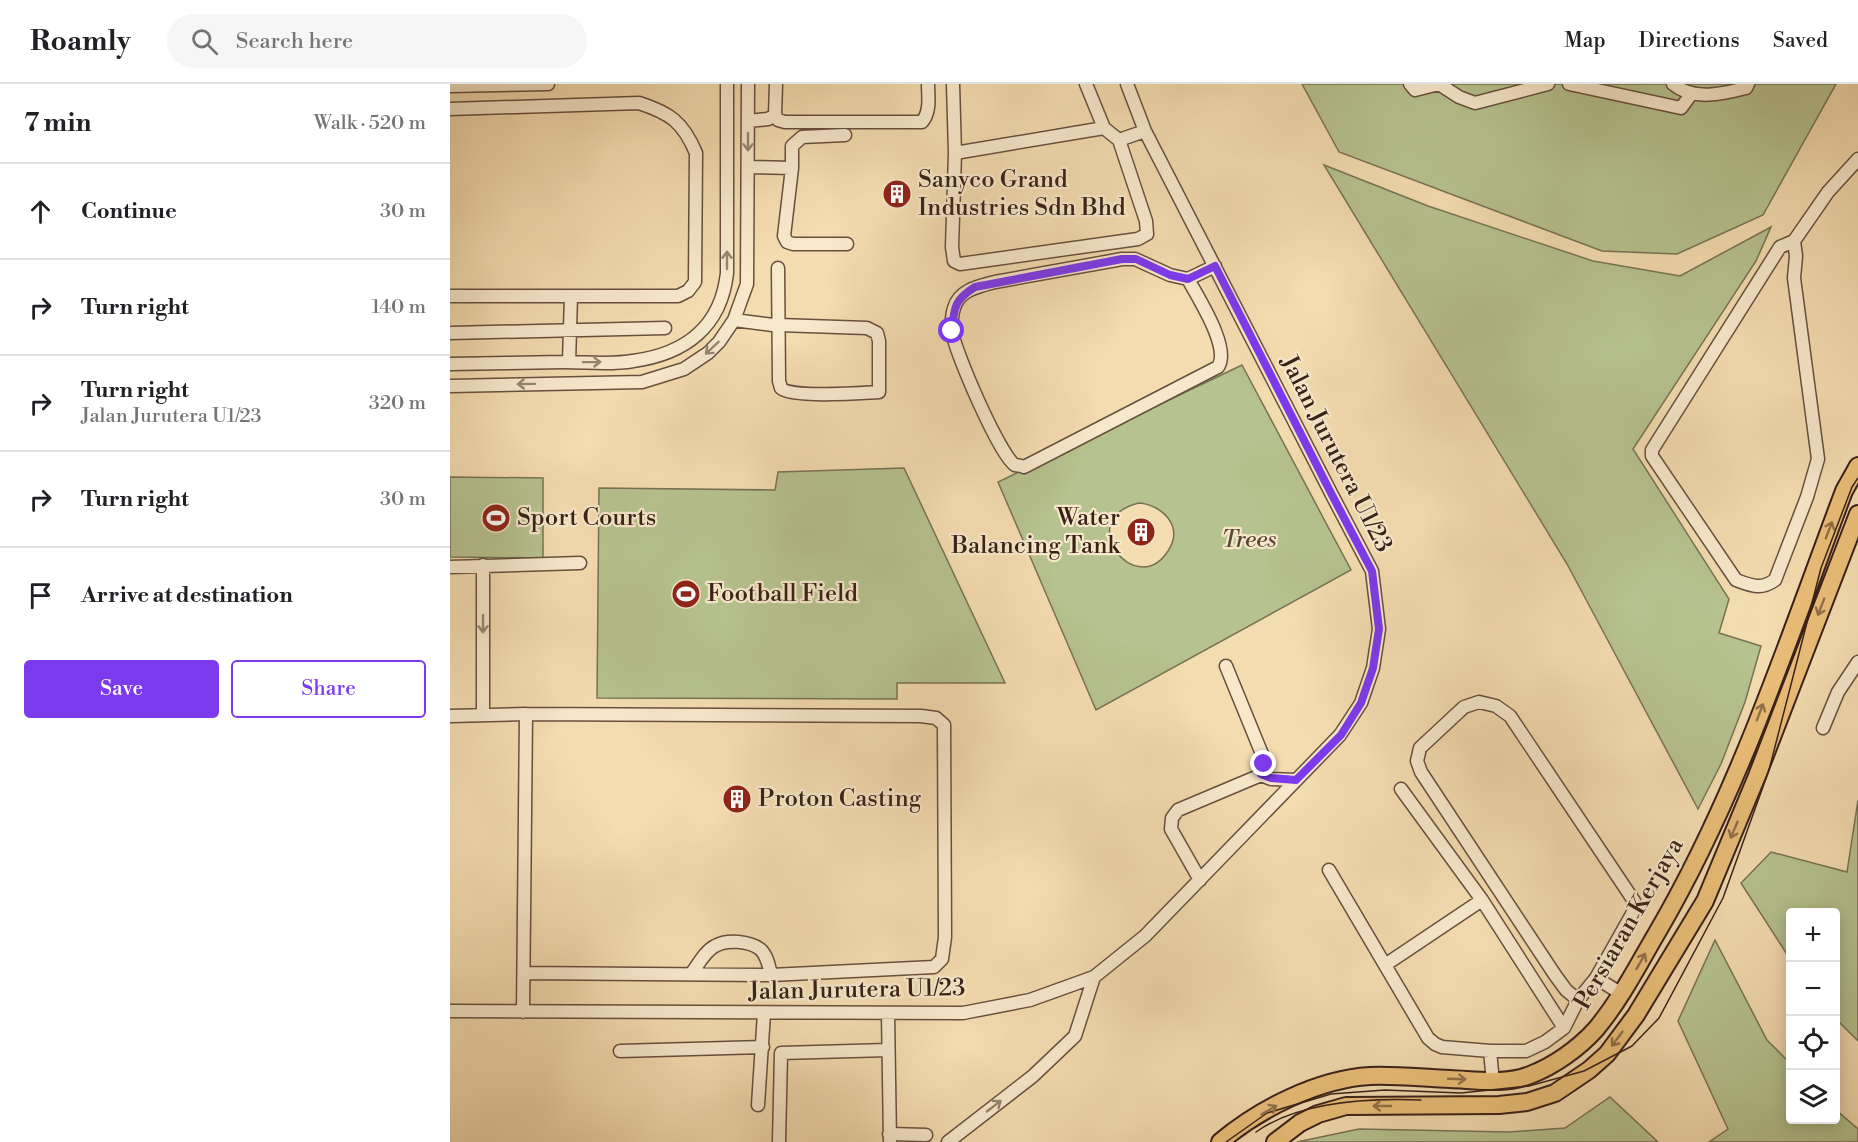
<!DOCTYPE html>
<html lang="en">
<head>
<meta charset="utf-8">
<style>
  body { margin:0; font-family:"Libre Bodoni",serif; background:#f6f6f6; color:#202124 }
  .controls { position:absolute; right:18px; bottom:18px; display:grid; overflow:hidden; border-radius:6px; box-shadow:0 3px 15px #0003 }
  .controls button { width:54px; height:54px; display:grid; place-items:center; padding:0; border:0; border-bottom:2px solid #e0e0e0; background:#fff; color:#202124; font:30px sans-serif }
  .stop { position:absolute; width:18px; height:18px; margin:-14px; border:4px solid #7c3aed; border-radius:50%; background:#fff }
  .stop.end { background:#7c3aed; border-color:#fff; box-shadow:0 2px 6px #0008 }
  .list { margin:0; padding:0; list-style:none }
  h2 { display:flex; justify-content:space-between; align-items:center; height:78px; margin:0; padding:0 24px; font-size:26px }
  h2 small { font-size:20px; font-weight:400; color:#757577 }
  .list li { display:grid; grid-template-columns:39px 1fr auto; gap:18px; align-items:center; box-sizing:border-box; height:96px; padding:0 24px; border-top:2px solid #e0e0e0 }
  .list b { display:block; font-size:22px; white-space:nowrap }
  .list p { margin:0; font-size:20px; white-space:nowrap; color:#757577 }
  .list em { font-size:20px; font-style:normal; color:#757577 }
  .actions { display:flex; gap:12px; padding:18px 24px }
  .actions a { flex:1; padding:14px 0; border:2px solid #7c3aed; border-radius:6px; text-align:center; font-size:21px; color:#7c3aed }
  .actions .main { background:#7c3aed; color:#fff }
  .icon { flex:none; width:33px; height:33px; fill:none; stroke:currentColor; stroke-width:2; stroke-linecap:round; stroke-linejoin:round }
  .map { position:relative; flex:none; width:1408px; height:1058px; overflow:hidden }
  header { display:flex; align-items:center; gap:36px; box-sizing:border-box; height:84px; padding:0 30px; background:#fff; border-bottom:2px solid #e0e0e0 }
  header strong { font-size:28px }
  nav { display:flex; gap:33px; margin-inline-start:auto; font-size:21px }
  .search { width:420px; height:54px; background:#f6f6f6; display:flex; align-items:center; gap:15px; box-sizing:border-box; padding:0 21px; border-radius:33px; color:#757577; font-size:22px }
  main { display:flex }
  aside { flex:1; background:#fff }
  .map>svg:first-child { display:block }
</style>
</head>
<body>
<header>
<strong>Roamly</strong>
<div class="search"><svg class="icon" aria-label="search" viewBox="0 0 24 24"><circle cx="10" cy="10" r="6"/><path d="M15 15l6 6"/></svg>Search here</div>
<nav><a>Map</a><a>Directions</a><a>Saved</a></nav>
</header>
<main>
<aside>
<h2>7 min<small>Walk · 520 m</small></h2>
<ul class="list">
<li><svg class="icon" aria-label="ahead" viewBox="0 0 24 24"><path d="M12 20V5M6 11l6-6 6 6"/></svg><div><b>Continue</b></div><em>30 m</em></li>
<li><svg class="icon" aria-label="right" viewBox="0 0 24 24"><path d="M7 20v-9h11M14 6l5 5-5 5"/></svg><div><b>Turn right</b></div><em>140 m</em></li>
<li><svg class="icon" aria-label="right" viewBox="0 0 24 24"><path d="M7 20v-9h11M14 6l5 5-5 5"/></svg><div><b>Turn right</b><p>Jalan Jurutera U1/23</p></div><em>320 m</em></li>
<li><svg class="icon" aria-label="right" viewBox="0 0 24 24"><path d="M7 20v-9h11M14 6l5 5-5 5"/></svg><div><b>Turn right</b></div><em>30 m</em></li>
<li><svg class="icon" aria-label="arrive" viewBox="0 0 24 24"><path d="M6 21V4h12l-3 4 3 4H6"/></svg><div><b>Arrive at destination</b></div></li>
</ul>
<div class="actions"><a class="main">Save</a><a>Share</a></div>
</aside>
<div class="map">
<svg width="1408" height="1058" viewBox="0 0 1408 1058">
  <rect width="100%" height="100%" fill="#f3dcb0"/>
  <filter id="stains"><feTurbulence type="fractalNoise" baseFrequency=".00333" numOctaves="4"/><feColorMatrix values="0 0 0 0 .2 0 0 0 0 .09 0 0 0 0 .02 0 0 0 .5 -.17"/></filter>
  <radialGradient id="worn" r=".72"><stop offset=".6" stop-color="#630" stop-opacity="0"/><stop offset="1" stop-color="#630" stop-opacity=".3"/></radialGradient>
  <path fill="#b6c28f" stroke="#787254" stroke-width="1.5" fill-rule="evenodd" d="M852,0H1386L1313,131L1227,170L1152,167L889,68Z
    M874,81L978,122L1143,177L1230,192L1321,143L1306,177L1183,365L1279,515L1269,549L1311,562L1295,618L1271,680L1248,725L1117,480Z
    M792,281L901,486L646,626L548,398ZM689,419C713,421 734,443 718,467C686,517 622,435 689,419Z
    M454,384L555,599H447V615L147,614L149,404L325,406L328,388Z
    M0,393L93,394V474L0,473Z
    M1408,716V957L1386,935V828H1340V875L1291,799L1321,768L1397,788Z
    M1265,856L1317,956L1340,979V1036H1386V1026L1408,1045V1058H1259L1278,1045L1228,937Z
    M1160,1013L1208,1058H847L909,1045L1059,1048L1115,1044Z"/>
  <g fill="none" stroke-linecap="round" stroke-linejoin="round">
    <g stroke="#68503e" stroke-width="15">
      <path id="minor" d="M326,0L325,31L328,36L335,38H472C481,27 478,13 478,0
        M503,0L505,69
        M636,0L654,44L669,56L695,47
        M960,0L965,6L989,0L1009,13L1025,19L1098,0
        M1119,0L1231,24L1242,9
        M1223,0C1244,17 1272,10 1296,4L1298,0
        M0,2L98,0
        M0,25L189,19C220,29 233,38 246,69L245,198L238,207L228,212H0
        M298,37L318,35L325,31
        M654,44L505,69L502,163L504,177L510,180L688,155L697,150L696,137L669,56
        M298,83L342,84V62L352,53L395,51
        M342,84L334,152L337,158L343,160H397
        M1344,157L1346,172L1344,194L1368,375L1357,413L1325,496C1311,506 1302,502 1286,496L1202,372V366L1330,163L1344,157L1378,108L1408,75
        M738,195C748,214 781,264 768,283L574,383C573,382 565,381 565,381C550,372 504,266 502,247C501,241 502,230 504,224C509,206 529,202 545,198L672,175H685L720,191L738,195L765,182
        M284,236L323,241H329L417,244L427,249L429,257V308C412,309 340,314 331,304L329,297L328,184
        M0,249L215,244
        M119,278L121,212
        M0,280C38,279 76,279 114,278C137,278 161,281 183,277C235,270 271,243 277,189V0
        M0,302L192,298L234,285L258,269L269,258L284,236L297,200L298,0
        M0,483L130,479
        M33,631V481
        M0,632L76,630L471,632L486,634L494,641L495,853L492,875L484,883L321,891L74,889
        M1373,644L1388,608L1408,578
        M811,691L821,695L846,696
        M951,705L1032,816L1114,944
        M879,786L978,954L985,960L992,963L1040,967L1043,998
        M750,796L721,745L722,734L728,726L811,691L814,680L812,670L776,582
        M935,881L1032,816
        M241,890C248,881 255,867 265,862C277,855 299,857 310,865C317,871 319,882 321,891
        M1146,894L1172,910
        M0,927L513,929L580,916L644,893L695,852L890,651L911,619L923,584L929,545L922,487L882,411L695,47L677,0
        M73,928L76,630
        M438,929L440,1058
        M170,967L313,963
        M1040,967H1076L1095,958L1114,944L1128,916L1146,894L1181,832L1184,826V817L1060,632L1046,622L1029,618L1014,623L970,664L967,677L971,688L1105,891L1116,906L1128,916
        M308,1021L314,929
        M439,1050L476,1051
        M329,1058L331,969L438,966
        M498,1058L583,992L625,952L644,893"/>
    </g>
    <g stroke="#3a2118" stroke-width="20">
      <path id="major" d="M770,1058C809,1025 868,995 920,992C946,991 974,994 1000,995C1026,996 1055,1001 1080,991C1104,982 1129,964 1146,945C1171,915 1188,881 1208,847C1288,710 1338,556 1394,407L1408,382
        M825,1058L850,1039L868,1030L896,1022L1049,1021L1077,1018L1105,1009L1139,986L1157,970L1186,931L1255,817L1307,692L1408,430"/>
    </g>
    <use href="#minor" stroke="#f7e8cc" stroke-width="12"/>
    <use href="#major" stroke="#eabe78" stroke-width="16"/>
    <path stroke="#3a2118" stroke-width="1.5" d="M806,1048C850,1017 919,1014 971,1016
      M776,1058L817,1029L881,1010L935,1006L1011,1009L1079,1002L1134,987L1182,962L1209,934L1273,814L1319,686L1371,484L1402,403L1408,394"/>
  </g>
  <defs><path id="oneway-shaft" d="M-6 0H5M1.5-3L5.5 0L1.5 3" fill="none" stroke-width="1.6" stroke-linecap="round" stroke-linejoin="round" transform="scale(1.5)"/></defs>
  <g stroke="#988472">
    <use href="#oneway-shaft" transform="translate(298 58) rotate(90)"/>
    <use href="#oneway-shaft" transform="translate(277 176) rotate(-90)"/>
    <use href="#oneway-shaft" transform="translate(262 264) rotate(137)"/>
    <use href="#oneway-shaft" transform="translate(142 278) rotate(-1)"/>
    <use href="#oneway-shaft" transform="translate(76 300) rotate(179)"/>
    <use href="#oneway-shaft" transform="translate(33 540) rotate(90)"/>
    <use href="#oneway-shaft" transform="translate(544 1022) rotate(-38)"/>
  </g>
  <g stroke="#927048">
    <use href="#oneway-shaft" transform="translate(1379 446) rotate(-69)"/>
    <use href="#oneway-shaft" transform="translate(1371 523) rotate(111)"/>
    <use href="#oneway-shaft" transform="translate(1310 628) rotate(-69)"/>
    <use href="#oneway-shaft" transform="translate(1284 746) rotate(113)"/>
    <use href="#oneway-shaft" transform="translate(1191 877) rotate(-60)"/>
    <use href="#oneway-shaft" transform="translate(1167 955) rotate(127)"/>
    <use href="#oneway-shaft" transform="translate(1007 995) rotate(2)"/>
    <use href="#oneway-shaft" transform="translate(932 1022) rotate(180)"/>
    <use href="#oneway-shaft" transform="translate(819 1026) rotate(-30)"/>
  </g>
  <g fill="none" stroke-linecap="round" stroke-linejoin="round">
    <path stroke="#7c3aed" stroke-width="8" d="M502,247C504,224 504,216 525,203L672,175H686L720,191L738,195L765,182L882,411L922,487L929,545L923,584L911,619L891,651L846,696L821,694L811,690L814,680"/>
  </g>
  <defs>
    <g id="building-disc" transform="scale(1.5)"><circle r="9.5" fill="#8f2418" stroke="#f7e8cc"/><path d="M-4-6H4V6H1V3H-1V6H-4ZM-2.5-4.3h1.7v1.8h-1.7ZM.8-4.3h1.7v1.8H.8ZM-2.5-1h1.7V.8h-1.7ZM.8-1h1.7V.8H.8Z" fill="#fff"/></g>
    <g id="stadium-disc" transform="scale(1.5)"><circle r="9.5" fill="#8f2418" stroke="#f7e8cc"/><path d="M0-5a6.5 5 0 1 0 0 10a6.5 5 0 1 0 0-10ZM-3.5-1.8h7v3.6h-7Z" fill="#fff"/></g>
  </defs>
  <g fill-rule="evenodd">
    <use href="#building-disc" x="447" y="110"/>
    <use href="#stadium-disc" x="46" y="434"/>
    <use href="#building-disc" x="691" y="448"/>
    <use href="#stadium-disc" x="236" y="510"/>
    <use href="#building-disc" x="287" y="715"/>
  </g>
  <g text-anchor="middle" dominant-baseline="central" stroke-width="4.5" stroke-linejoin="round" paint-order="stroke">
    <g font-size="24" fill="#3a2118" stroke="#f7e8cc" text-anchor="start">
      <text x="468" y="96">Sanyco Grand<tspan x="468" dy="28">Industries Sdn Bhd</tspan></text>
      <text x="67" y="434">Sport Courts</text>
      <text x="670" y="434" text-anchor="end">Water<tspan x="670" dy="28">Balancing Tank</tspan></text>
      <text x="257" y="510">Football Field</text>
      <text x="308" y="715">Proton Casting</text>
    </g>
    <g font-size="24" fill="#3a2118" stroke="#f7e8cc">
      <text transform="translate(886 370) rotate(63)">Jalan Jurutera U1/23</text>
      <text transform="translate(1179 840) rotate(-60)">Persiaran Kerjaya</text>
      <text transform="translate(407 906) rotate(-1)">Jalan Jurutera U1/23</text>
    </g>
    <g font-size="24" font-style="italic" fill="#594936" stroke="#f7e8cc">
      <text x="799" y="456">Trees</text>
    </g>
  </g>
  <rect width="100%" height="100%" filter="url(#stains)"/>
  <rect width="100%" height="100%" fill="url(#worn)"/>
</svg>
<div class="controls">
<button>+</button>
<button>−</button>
<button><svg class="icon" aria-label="locate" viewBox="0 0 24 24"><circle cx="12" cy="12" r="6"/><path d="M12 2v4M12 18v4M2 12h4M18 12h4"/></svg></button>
<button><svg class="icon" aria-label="layers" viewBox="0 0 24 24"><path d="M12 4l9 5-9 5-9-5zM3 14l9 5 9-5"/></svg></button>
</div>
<div class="stop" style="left:502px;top:247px"></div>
<div class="stop end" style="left:814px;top:680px"></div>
</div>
</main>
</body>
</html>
